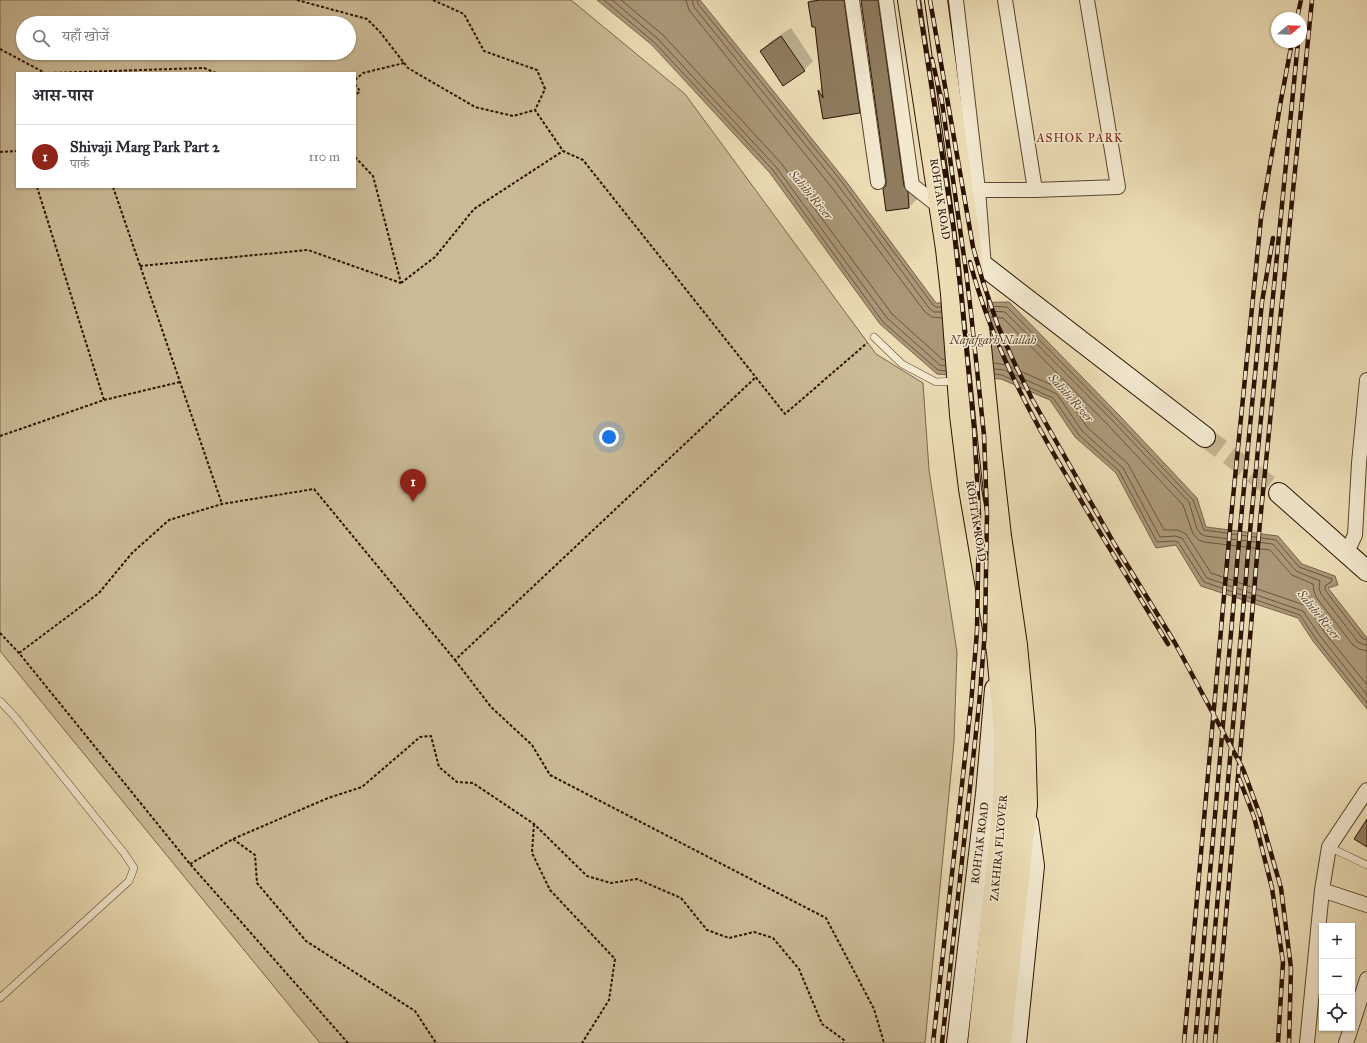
<!DOCTYPE html>
<html lang="hi">
<head>
<meta charset="utf-8">
<style>
  body { margin:0; font-family:"IM FELL Great Primer","Noto Serif Devanagari",serif; background:#f2f2f3; color:#2b2b33 }
  .controls { position:absolute; right:12px; bottom:12px; display:grid; overflow:hidden; border-radius:0px; box-shadow:0 1px 3px #0004 }
  .controls button { width:36px; height:36px; display:grid; place-items:center; padding:0; border:0; border-bottom:1px solid #e1e1e2; background:#fff; color:#2b2b33; font:20px sans-serif }
  .compass { position:absolute; left:1271px; top:12px; width:36px; height:36px; border-radius:50%; background:#fff; box-shadow:0 1px 3px #0004; rotate:71deg }
  .you { position:absolute; left:609px; top:437px; width:14px; height:14px; margin:-10px; border:3px solid #fff; border-radius:50%; background:#1a73e8; box-shadow:0 0 0 6px #1a73e833 }
  .badge { display:grid; place-items:center; width:26px; height:26px; border-radius:50%; background:#8f2418; color:#fff; font-size:13px; font-weight:700 }
  .pin { position:absolute; translate:-50% -33px; filter:drop-shadow(0 1px 2px #0008) }
  .pin::after { content:''; position:absolute; top:21px; width:14px; height:12px; background:inherit; clip-path:polygon(0 0,100% 0,50% 100%) }
  .list { margin:0; padding:0; list-style:none }
  h2 { display:flex; justify-content:space-between; align-items:center; height:52px; margin:0; padding:0 16px; font-size:17px }
  h2 small { font-size:13px; font-weight:400; color:#7c7c81 }
  .list li { display:grid; grid-template-columns:26px 1fr auto; gap:12px; align-items:center; box-sizing:border-box; height:64px; padding:0 16px; border-top:1px solid #e1e1e2 }
  .list b { display:block; font-size:15px; white-space:nowrap }
  .list p { margin:0; font-size:13px; white-space:nowrap; color:#7c7c81 }
  .list em { font-size:13px; font-style:normal; color:#7c7c81 }
  .icon { flex:none; width:22px; height:22px; fill:none; stroke:currentColor; stroke-width:2; stroke-linecap:round; stroke-linejoin:round }
  .map { position:relative; flex:none; width:1367px; height:1043px; overflow:hidden }
  .search { position:absolute; background:#fff; box-shadow:0 1px 3px #0004; left:16px; top:16px; width:340px; height:44px; display:flex; align-items:center; gap:10px; box-sizing:border-box; padding:0 14px; border-radius:22px; color:#7c7c81; font-size:15px }
  .panel { position:absolute; background:#fff; box-shadow:0 1px 3px #0004; left:16px; top:72px; width:340px; height:116px; border-radius:0px }
  .map>svg:first-child { display:block }
</style>
</head>
<body>
<div class="map">
<svg width="1367" height="1043" viewBox="0 0 1367 1043">
  <rect width="100%" height="100%" fill="#ebdcb4"/>
  <filter id="stains"><feTurbulence type="fractalNoise" baseFrequency=".005" numOctaves="4"/><feColorMatrix values="0 0 0 0 .2 0 0 0 0 .09 0 0 0 0 .02 0 0 0 .5 -.17"/></filter>
  <radialGradient id="worn" r=".72"><stop offset=".6" stop-color="#630" stop-opacity="0"/><stop offset="1" stop-color="#630" stop-opacity=".3"/></radialGradient>
  <path fill="#caba95" stroke="#7a664a" fill-rule="evenodd" d="M0,0H571L685,94L876,354L923,383L929,470L957,652L954,742L925,1043H320L0,651ZM23,23H349V53H23ZM17,73H355V187H17Z"/>
  <path fill="#aa9777" stroke="#776247" d="M597,0H700L845,180L936,303L1009,302L1119,415L1197,498L1206,527L1278,536L1302,564L1335,576L1338,585L1328,588L1367,638V709L1313,641L1298,618L1201,586L1176,545L1156,548L1116,473L1075,437L1050,400L1001,379L937,374L880,324L770,173L652,45Z"/>
  <path fill="#0003" d="M811,0H853L868,103L859,112L824,118L819,90L823,86L816,25L809,2Z
    M862,0H888L919,197L909,207L887,185Z
    M791,28L813,61L804,70L761,51L770,42Z"/>
  <g fill="none" stroke-linecap="round" stroke-linejoin="round">
    <path stroke="#6a543c" stroke-width="1" d="M604,0L655,43L773,170L883,322L938,370L946,371
      M612,0L658,39L776,167L887,318L940,365L945,366
      M621,0L663,35L781,163L892,314L942,359L945,360
      M686,0L689,10L833,189L925,312L932,317L942,318
      M692,0L694,7L838,185L929,308L934,312H941
      M697,0L698,4L842,182L933,305L936,307H941
      M988,306L1007,307L1116,418L1193,500L1204,530L1276,540L1299,567L1332,579L1331,582L1325,586V590L1362,638L1367,640
      M989,311L1005,312L1113,421L1189,502L1197,529L1201,534L1205,536L1273,544L1296,571L1320,581L1319,588L1321,594L1358,642L1362,644L1367,645
      M989,317L1003,318L1108,425L1183,505L1193,534L1199,540L1204,542L1270,550L1292,575L1313,584L1314,591L1316,597L1353,645L1359,649L1367,651
      M994,363L1006,365L1061,389L1087,427L1128,464L1164,530H1178L1186,534L1211,573L1307,606L1325,633L1367,685
      M994,369L1004,370L1057,394L1082,431L1123,468L1160,537L1175,536L1182,538L1207,578L1303,611L1320,636L1367,695
      M995,374L1002,375L1053,398L1079,435L1119,471L1157,542L1175,541L1178,542L1204,582L1300,615L1316,639L1367,703"/>
  </g>
  <path fill="#8f7b5e" stroke="#2b1200" d="M820,0H844L860,113L823,119L818,90L823,98L815,27H812L808,2Z
    M861,0H878L904,186L908,192L909,208L886,211L883,189L886,185V181Z
    M781,36L805,71L783,86L760,51Z
    M1367,819V847L1354,839Z"/>
  <g fill="none" stroke-linecap="round" stroke-linejoin="round">
    <path stroke="#c5b490" stroke-width="20" stroke-dasharray="20 10" stroke-linecap="butt" d="M1205,437L1279,493"/>
    <g stroke="#5b442d" stroke-width="8">
      <path id="lane" d="M874,337L902,364L936,382L957,381
        M0,701L15,717L124,853L134,868L129,881L0,998
        M1329,847L1367,865"/>
    </g>
    <g stroke="#5b442d" stroke-width="16">
      <path id="street" d="M852,0L878,182
        M886,0L912,185L941,208
        M956,0L978,190L984,267
        M1005,0L1035,190
        M978,190H1035L1118,187L1087,0
        M1347,552L1355,535L1359,463L1367,380
        M1322,890L1367,905
        M1352,1025L1367,979
        M1307,1043L1322,890L1329,847L1367,790
        M1346,1043L1351,1028"/>
    </g>
    <g stroke="#2b1200" stroke-width="22">
      <path id="secondary" d="M971,256L1205,437
        M1279,493L1367,571
        M957,1043L986,794L995,689
        M1016,1043L1034,866L1028,823"/>
    </g>
    <g stroke="#2b1200" stroke-width="24">
      <path id="primary" d="M909,0L947,249L952,294L961,415L970,489L998,652L1005,730L1004,804L979,1043
        M936,0L971,256L990,448L1000,536L1016,645L1024,730L1026,805L1000,1043"/>
    </g>
    <path stroke="#2b1200" stroke-width="2" stroke-dasharray="3 2" stroke-linecap="butt" d="M297,0L367,19L380,32L408,68L475,107L513,116L535,110L563,151L583,160L785,414L867,343
      M433,0L464,14L484,51L537,70L545,89L535,110
      M0,49L45,73
      M49,73L204,68L216,73
      M355,80L363,73L404,63
      M355,84L360,91L355,96
      M0,152L17,151
      M355,157L373,176L401,283
      M37,187L104,400
      M113,187L222,504
      M140,266L308,250L401,283
      M401,283L435,257L474,209L563,151
      M0,436L104,400L180,382
      M0,633L19,653L190,864L348,1043
      M19,653L99,593L132,553L169,520L222,504L314,489L455,660L756,377
      M455,660L491,707L532,745L550,775L826,918L874,1009L884,1043
      M534,824L532,853L550,890L615,959L609,1000L582,1043
      M233,839L255,855L257,883L306,941L415,1011L436,1043
      M190,864L233,839L328,798L362,787L420,737L431,736L439,767L457,782L473,783L534,824L587,876L611,883L637,879L681,898L707,930L729,938L754,932L773,938L799,969L822,1024L844,1040L843,1043"/>
    <use href="#lane" stroke="#f2e8ce" stroke-width="7"/>
    <use href="#street" stroke="#f2e8ce" stroke-width="14"/>
    <use href="#secondary" stroke="#f2e8ce" stroke-width="20"/>
    <use href="#primary" stroke="#ebdcb4" stroke-width="22"/>
    <g stroke="#2b1200" stroke-width="4.5">
      <path id="rail" d="M918,0L954,232L961,294L974,428L979,514L977,631L971,704L933,1043
        M930,0L973,247L983,282L998,326L1013,360L1032,399L1115,545L1175,643L1243,769L1260,815L1281,888L1291,968L1289,1043
        M1297,18L1301,0
        M932,59L941,98
        M941,95L966,271L971,313L984,435L987,514L985,631L979,705L942,1043
        M970,262C991,342 1030,415 1072,485C1103,539 1136,591 1168,644
        M1239,778L1254,817L1272,888L1283,962L1278,1043
        M1184,1043L1231,518L1261,218L1281,100L1292,42
        M1195,1043L1241,519L1262,302L1273,238
        M1205,1043L1251,520L1298,42
        M1215,1043L1260,522L1312,0"/>
    </g>
    <use href="#rail" stroke="#f2e8ce" stroke-width="3" stroke-dasharray="9" stroke-linecap="butt"/>
  </g>
  <g text-anchor="middle" dominant-baseline="central" stroke-width="3" stroke-linejoin="round" paint-order="stroke">
    <g font-size="11" fill="#2b1200" stroke="#f2e8ce">
      <text transform="translate(940 199) rotate(81)">ROHTAK ROAD</text>
      <text transform="translate(976 521) rotate(81)">ROHTAK ROAD</text>
      <text transform="translate(980 843) rotate(-83)">ROHTAK ROAD</text>
      <text transform="translate(999 848) rotate(-85)">ZAKHIRA FLYOVER</text>
    </g>
    <g font-size="12" letter-spacing="1" fill="#7a1f14" stroke="#f2e8ce">
      <text x="1080" y="138">ASHOK PARK</text>
    </g>
    <g font-size="12" font-style="italic" fill="#5e4730" stroke="#f2e8ce">
      <text transform="translate(811 195) rotate(50)">Sahibi River</text>
      <text x="993" y="340">Najafgarh Nallah</text>
      <text transform="translate(1071 398) rotate(48)">Sahibi River</text>
      <text transform="translate(1319 615) rotate(51)">Sahibi River</text>
    </g>
  </g>
  <rect width="100%" height="100%" filter="url(#stains)"/>
  <rect width="100%" height="100%" fill="url(#worn)"/>
</svg>
<div class="controls">
<button>+</button>
<button>−</button>
<button><svg class="icon" aria-label="locate" viewBox="0 0 24 24"><circle cx="12" cy="12" r="6"/><path d="M12 2v4M12 18v4M2 12h4M18 12h4"/></svg></button>
</div>
<svg class="compass" viewBox="-18 -18 36 36"><path d="M0-13l5 13h-10z" fill="#e53935"/><path d="M0 13l5-13h-10z" fill="#7c7c81"/></svg>
<div class="you"></div>
<div class="pin badge" style="left:413px;top:502px">1</div>
<div class="search"><svg class="icon" aria-label="search" viewBox="0 0 24 24"><circle cx="10" cy="10" r="6"/><path d="M15 15l6 6"/></svg>यहाँ खोजें</div>
<section class="panel">
<h2>आस-पास<small></small></h2>
<ul class="list">
<li><span class="badge">1</span><div><b>Shivaji Marg Park Part 2</b><p>पार्क</p></div><em>110 m</em></li>
</ul>
</section>
</div>
</body>
</html>
